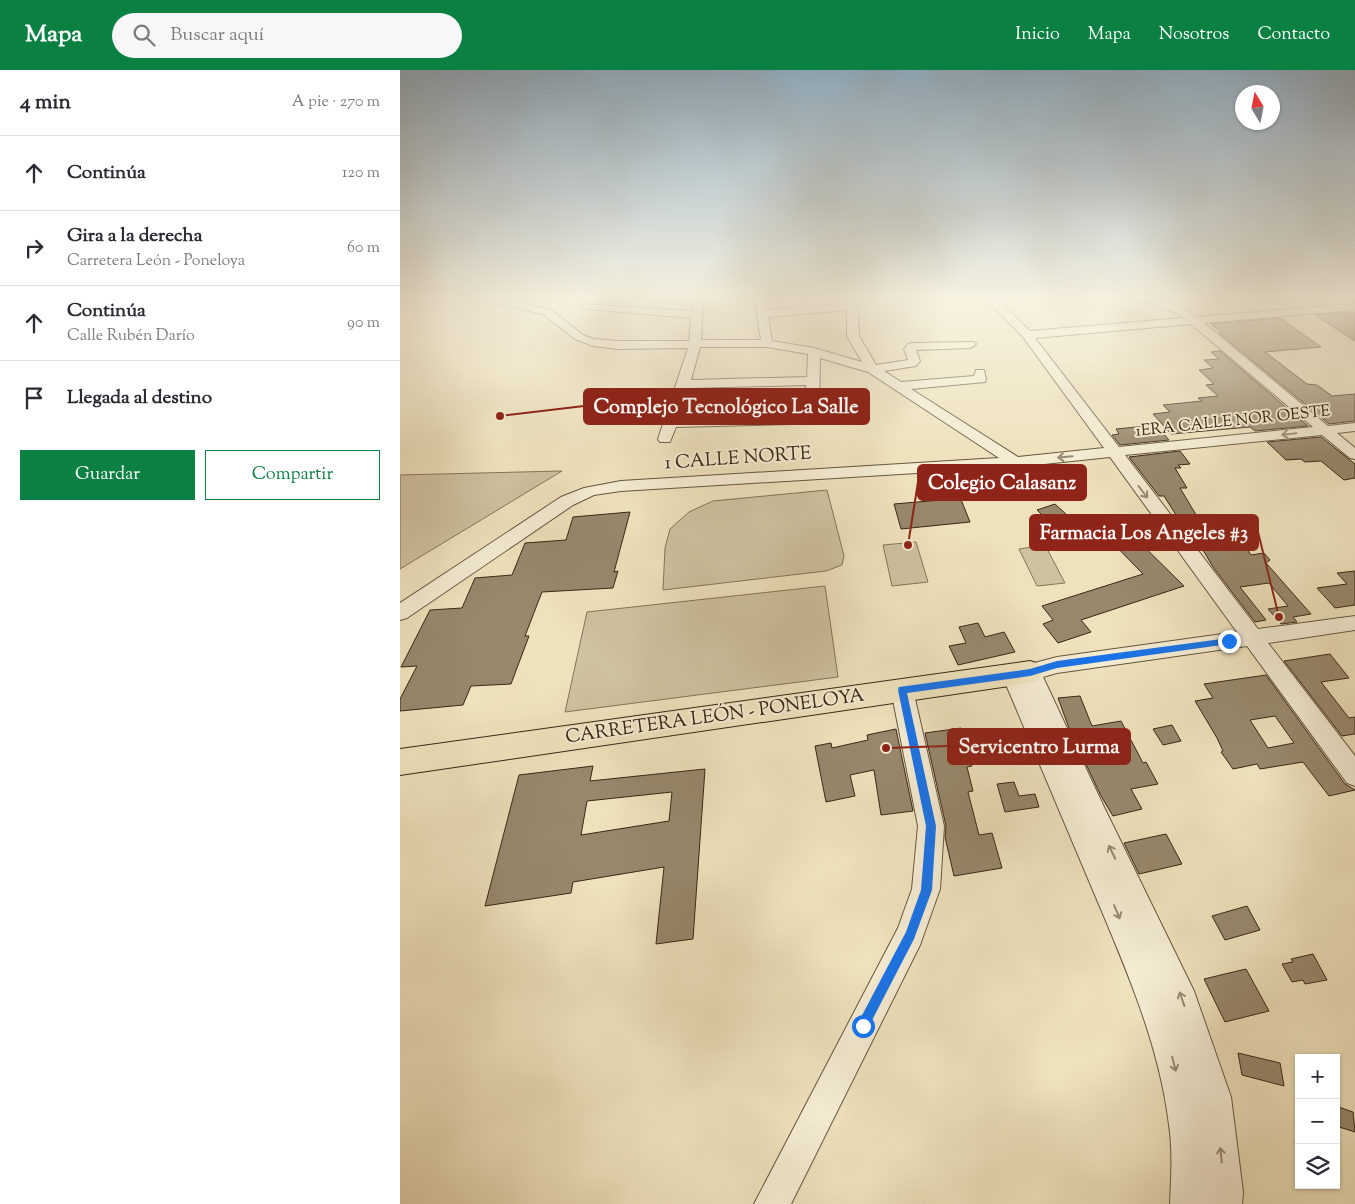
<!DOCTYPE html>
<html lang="es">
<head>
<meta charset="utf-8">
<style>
  body { margin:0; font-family:"Sorts Mill Goudy",serif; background:#f7f7f7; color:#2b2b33 }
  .controls { position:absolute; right:15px; bottom:15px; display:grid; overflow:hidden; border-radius:0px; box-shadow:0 1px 4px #0004 }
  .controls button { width:45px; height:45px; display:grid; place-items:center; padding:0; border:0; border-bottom:1px solid #e1e1e2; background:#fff; color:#2b2b33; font:25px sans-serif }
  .compass { position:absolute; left:835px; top:15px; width:45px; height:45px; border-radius:50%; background:#fff; box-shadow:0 1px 4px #0004; rotate:350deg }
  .stop { position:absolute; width:15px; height:15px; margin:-11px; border:4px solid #1a73e8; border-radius:50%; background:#fff }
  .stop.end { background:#1a73e8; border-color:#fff; box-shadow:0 1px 5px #0008 }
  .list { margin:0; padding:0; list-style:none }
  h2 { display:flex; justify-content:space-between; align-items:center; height:65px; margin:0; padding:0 20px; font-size:21px }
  h2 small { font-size:16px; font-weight:400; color:#7c7c81 }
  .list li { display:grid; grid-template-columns:32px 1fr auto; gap:15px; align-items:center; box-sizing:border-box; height:75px; padding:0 20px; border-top:1px solid #e1e1e2 }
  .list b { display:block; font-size:19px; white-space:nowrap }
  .list p { margin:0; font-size:16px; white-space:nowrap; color:#7c7c81 }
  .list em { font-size:16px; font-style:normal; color:#7c7c81 }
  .actions { display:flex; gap:10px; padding:15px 20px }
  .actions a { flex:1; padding:11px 0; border:1px solid #0b8043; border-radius:0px; text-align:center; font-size:18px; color:#0b8043 }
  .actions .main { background:#0b8043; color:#fff }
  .icon { flex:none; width:28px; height:28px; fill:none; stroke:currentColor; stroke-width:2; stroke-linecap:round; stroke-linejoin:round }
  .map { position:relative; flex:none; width:955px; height:1134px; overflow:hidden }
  header { display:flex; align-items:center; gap:30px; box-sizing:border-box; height:70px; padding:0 25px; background:#0b8043; color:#fff }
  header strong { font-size:24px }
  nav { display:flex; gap:28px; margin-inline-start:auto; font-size:18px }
  .search { width:350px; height:45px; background:#f7f7f7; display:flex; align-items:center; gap:12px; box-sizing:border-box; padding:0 18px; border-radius:28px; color:#7c7c81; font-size:19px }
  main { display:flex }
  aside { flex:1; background:#fff }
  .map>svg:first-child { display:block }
</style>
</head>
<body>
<header>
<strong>Mapa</strong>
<div class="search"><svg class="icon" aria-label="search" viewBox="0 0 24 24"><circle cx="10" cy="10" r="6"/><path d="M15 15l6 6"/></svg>Buscar aquí</div>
<nav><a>Inicio</a><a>Mapa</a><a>Nosotros</a><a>Contacto</a></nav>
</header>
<main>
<aside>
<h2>4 min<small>A pie · 270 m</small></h2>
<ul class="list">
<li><svg class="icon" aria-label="ahead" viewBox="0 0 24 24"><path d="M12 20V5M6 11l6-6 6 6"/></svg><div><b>Continúa</b></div><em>120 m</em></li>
<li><svg class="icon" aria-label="right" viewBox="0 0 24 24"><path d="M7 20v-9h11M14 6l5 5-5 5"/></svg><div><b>Gira a la derecha</b><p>Carretera León - Poneloya</p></div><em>60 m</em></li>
<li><svg class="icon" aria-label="ahead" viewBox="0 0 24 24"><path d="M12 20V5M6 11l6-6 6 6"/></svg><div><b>Continúa</b><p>Calle Rubén Darío</p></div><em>90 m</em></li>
<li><svg class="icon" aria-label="arrive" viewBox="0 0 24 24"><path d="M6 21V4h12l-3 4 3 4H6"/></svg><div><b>Llegada al destino</b></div></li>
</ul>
<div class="actions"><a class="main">Guardar</a><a>Compartir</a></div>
</aside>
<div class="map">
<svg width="955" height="1134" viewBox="0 0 955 1134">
  <rect width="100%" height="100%" fill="#eee2bc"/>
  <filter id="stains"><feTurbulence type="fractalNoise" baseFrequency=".004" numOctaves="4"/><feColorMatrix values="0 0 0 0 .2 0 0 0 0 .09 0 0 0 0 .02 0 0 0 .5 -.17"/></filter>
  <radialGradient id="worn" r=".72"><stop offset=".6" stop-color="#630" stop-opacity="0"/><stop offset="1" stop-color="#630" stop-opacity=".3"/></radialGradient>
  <path fill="#cfc2a0" stroke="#84745a" d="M162,401L0,499V405Z
    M427,420L444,486L442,495L426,501L263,520L265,478L270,459L289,442L313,431Z
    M516,472L528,512L492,516L483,475Z
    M645,475L665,513L637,516L619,479Z
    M425,516L438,607L165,642L187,542Z"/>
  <path fill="#97886c" stroke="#392715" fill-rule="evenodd" d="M941,243H955V271L915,245Z
    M880,248L921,277L865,282L907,314L917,315L932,326L955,324V351L929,354L819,263H822L811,254Z
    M820,281L908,356L855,361L850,357L771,364L753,344L770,342L763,335L802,331L798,328L818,326L806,315L814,314L799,300L813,298L804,290L819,289L811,282Z
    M756,355L769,370L720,375L712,365L719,364L716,359Z
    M921,367L955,394V408L944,410L921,391L905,392L901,389L886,390L867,372Z
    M780,381L790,394L778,395L781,398H775L787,418H780L798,448H814L827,469L840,468L851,485L864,483L870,490L866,493L911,544L893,547L897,552L881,554L868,539L888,536L869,513L840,517L866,550L855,552L813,497L800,475L797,476L792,470L764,426H759L729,387Z
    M644,399L652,414L558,422L570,452L501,459L494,434L541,430L534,408Z
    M655,434L679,456L660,463L637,440Z
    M230,442L214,502L218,501L213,518L142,522L125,566H129L111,614L71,616L63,635L0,641V629L17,596L1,597L30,540L62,538L75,508L112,505L125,473L166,470L173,447Z
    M724,457L784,516L681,550L691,562L658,573L643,554L653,550L642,536L743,504L703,463Z
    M955,501V535L935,538L917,518L947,514L937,503Z
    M578,553L585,567L604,562L615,582L558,595L549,576L566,573L559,557Z
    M930,584L949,608L921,612L949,648L955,647V664L942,666L884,591Z
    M866,605L945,714L955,720L929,726L903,692L860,699L857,694L833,699L821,682L823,681L817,668L795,631L813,628L804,614ZM875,646L894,673L868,678L850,650Z
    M680,626L692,656L721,651L743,693L746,692L758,714L731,719L742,739L713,746L701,726L669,658L658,628Z
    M772,655L781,671L763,675L753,659Z
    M561,658L572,696L567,697L573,721L568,722L579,765L592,763L602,798L554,806L545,767L546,756L525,663Z
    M496,659L513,741L481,745L474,700L450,705L455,726L426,732L415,676L431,673L432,678L468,670L467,665Z
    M193,696L190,711L305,699L293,869L256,874L264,797L173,812L171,823L85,836L119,705ZM272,722L269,751L181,765L187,731Z
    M614,712L619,726L635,724L639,737L605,742L597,714Z
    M766,764L782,794L739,804L724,773Z
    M847,836L860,860L825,870L812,846Z
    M913,884L927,910L905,914L903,910L892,912L882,894L893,892L891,889Z
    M846,899L869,941L825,952L804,909Z
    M838,983L880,993L884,1016L842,1005Z
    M936,1036L953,1042L955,1062L936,1056Z"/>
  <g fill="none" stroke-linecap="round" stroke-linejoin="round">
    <g stroke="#66563f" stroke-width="2">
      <path id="minor" d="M74,227H92L151,240L183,265L193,269L218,271H289L291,248L185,239L181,238L180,236L181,234L292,241L293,227H303L301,270H361L354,227H364L367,240L447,233V227H457L459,266L476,295L508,290L504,279L508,274L512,273L574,272L576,274L574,276L570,278L516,280L520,291L516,296L484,301L501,312L574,306L576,300H584L586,309L585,312L511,319L618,387L704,378L623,267L584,227H595L630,261L783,248L776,243L740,229L739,227C760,227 779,235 796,247L955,234V240L804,253L928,356L955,353V361L937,363L955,378V389L950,388L922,365L725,385L858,559L955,546V560L868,573L955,686V716L947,713L847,576L657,603L643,607L704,737L794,921L831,1027L843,1122L842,1134H806V1108V1134H770C771,1108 773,1081 769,1055C759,972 724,894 692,818C662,747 632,676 602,605L606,599L613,596L621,600L623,596L657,587L837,562L710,387L615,397L221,421L194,425L173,435L7,548L0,550V533L161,427L184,418L221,411L599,388L468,302L420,288L419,342L411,351L391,354L276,357L270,372H260L258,369L288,278L218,279L193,276L175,269L143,244L75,229ZM447,240V266L462,292L414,278L372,271L368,247ZM791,254L913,357L719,377L635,268ZM300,277H367L408,284L407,307L291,310ZM406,315L405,341L402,344L279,349L289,318Z
        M502,611L510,614L513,620L544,756L540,819L520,875L391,1134H354L498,858L512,819L518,756L491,620L494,614Z"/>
    </g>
    <g stroke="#392715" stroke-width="2">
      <path id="major" d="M630,591L639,594L643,602L639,610L630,613L0,705V679Z"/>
    </g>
    <use href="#minor" fill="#f4ecd3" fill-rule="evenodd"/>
    <use href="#major" fill="#eee2bc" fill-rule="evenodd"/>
  </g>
  <defs><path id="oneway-shaft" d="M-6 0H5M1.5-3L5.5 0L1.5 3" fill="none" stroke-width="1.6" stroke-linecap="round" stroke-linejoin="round" transform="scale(1.25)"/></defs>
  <g stroke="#968a74">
    <use href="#oneway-shaft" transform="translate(889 364) rotate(174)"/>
    <use href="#oneway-shaft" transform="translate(665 387) rotate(175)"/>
    <use href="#oneway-shaft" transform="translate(743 422) rotate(53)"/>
    <use href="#oneway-shaft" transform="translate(712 782) rotate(-116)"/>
    <use href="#oneway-shaft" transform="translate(717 842) rotate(67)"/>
    <use href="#oneway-shaft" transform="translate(782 929) rotate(-109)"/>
    <use href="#oneway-shaft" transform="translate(774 994) rotate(75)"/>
    <use href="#oneway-shaft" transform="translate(821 1085) rotate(-96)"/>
  </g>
  <linearGradient id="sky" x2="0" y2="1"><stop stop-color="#91adc0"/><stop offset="0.59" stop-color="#f7f2e1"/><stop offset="1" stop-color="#f7f2e1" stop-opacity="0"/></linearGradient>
  <rect width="955" height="386" fill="url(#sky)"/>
  <path fill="#1a73e8" d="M829,568L833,571L829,574L657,598L630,606L507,623L536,756L532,820L514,869L467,960L463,962L459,960L457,956L459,951L506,862L521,820L526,756L498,620L499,617L630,599L657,591Z"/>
  <g text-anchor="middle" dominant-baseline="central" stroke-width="4" stroke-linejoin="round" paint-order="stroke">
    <g font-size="16" fill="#392715" stroke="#f4ecd3">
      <text transform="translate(833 352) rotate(-6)">1ERA CALLE NOR OESTE</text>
    </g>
    <g font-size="19" fill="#392715" stroke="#f4ecd3">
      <text transform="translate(338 389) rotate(-4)">1 CALLE NORTE</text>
      <text transform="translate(315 647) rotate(-8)">CARRETERA LEÓN - PONELOYA</text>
    </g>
  </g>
  <path fill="none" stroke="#8f2418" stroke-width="2" d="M100 346L184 336M508 475L518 412M879 547L858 462M486 678L548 676"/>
  <g fill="#8f2418" stroke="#f4ecd3" stroke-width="2">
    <circle cx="100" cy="346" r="5"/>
    <circle cx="508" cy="475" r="5"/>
    <circle cx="879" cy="547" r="5"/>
    <circle cx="486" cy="678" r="5"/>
  </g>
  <g fill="#8f2418" stroke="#8f2418" stroke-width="2">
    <rect x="184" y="319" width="285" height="35" rx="5"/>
    <rect x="518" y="395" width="168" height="35" rx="5"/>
    <rect x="630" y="445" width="228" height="35" rx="5"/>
    <rect x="548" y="659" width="182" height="35" rx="5"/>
  </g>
  <g font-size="20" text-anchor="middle" font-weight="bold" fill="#fff">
    <text x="326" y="343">Complejo Tecnológico La Salle</text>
    <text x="602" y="419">Colegio Calasanz</text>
    <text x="744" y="469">Farmacia Los Angeles #3</text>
    <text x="639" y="683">Servicentro Lurma</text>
  </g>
  <rect width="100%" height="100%" filter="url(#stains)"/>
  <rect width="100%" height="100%" fill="url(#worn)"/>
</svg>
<div class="controls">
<button>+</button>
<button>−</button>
<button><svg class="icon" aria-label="layers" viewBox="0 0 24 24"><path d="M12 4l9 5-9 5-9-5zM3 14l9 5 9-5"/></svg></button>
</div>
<svg class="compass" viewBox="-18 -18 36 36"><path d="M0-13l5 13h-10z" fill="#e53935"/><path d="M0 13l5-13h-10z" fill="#7c7c81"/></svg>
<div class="stop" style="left:463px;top:956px"></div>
<div class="stop end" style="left:829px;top:571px"></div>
</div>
</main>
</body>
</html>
